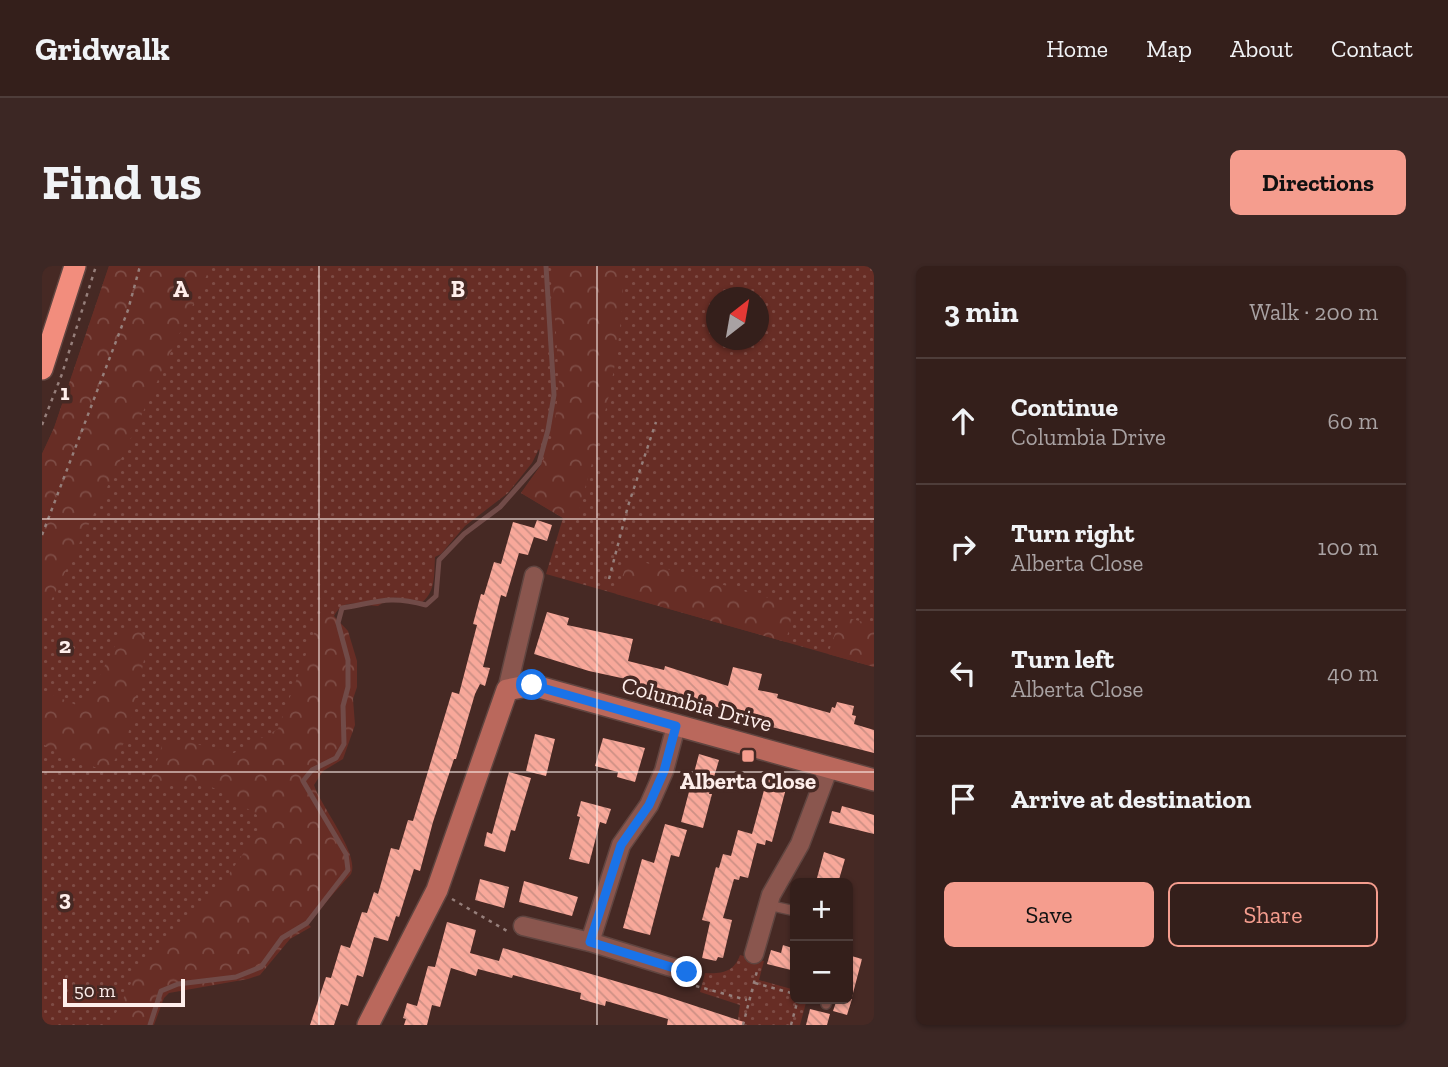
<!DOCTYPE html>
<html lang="en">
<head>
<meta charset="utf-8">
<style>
  body { margin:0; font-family:"Zilla Slab",serif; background:#3c2724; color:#f1f3f6 }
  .controls { position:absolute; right:21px; bottom:21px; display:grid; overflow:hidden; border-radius:10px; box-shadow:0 2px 5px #0004 }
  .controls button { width:63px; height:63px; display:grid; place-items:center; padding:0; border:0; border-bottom:2px solid #4e3d3a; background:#341f1b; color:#f1f3f6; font:35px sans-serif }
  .compass { position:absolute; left:664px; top:21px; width:63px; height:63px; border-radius:50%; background:#341f1b; box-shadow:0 2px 5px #0004; rotate:31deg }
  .scale { position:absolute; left:21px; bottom:18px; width:122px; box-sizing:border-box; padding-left:7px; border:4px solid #feeeeb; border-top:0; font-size:19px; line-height:24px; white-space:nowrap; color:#feeeeb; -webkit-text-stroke:5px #462924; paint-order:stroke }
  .stop { position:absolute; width:21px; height:21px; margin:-16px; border:5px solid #1a73e8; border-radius:50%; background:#fff }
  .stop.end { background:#1a73e8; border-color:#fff; box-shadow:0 2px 7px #0008 }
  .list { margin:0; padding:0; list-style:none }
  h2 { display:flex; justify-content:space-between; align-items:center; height:91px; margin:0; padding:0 28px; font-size:30px }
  h2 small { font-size:23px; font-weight:400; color:#a9a2a3 }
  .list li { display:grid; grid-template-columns:46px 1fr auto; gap:21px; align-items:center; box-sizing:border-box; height:126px; padding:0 28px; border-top:2px solid #4e3d3a }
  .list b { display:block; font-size:26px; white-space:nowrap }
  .list p { margin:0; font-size:23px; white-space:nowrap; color:#a9a2a3 }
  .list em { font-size:23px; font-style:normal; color:#a9a2a3 }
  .actions { display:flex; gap:14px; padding:21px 28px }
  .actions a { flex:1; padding:16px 0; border:2px solid #f59d8e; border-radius:10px; text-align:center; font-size:24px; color:#f59d8e }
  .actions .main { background:#f59d8e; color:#111 }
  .icon { flex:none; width:38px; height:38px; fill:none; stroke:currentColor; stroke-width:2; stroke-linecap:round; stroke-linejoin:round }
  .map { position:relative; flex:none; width:832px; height:759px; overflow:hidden; border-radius:10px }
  header { display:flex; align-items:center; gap:42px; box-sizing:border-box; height:98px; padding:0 35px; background:#341f1b; border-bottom:2px solid #4e3d3a }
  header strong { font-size:33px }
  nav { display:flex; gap:38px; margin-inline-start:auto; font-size:24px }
  .intro { display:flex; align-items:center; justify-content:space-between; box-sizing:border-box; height:168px; padding:0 42px }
  h1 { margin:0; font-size:49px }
  .button { padding:18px 32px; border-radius:10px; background:#f59d8e; color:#111; font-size:24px; font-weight:700 }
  main { display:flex; gap:42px; padding:0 42px }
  aside { flex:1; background:#341f1b; border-radius:10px; box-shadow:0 2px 5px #0004 }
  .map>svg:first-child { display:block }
</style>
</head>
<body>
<header>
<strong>Gridwalk</strong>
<nav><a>Home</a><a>Map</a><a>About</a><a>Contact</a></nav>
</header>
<div class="intro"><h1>Find us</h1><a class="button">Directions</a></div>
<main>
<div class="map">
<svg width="832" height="759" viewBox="0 0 832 759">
  <defs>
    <pattern id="grass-dots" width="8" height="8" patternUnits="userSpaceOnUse" patternTransform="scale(1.75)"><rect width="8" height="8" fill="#672d25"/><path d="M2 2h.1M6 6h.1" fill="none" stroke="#7e4c45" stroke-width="1.8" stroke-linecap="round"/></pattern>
    <pattern id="forest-crowns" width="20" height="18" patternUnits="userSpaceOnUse" patternTransform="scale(1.75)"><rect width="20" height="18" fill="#672d25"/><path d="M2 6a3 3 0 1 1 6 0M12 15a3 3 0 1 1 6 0" fill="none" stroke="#7e4c45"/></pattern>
    <pattern id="building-back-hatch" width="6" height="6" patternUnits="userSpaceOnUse" patternTransform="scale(1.75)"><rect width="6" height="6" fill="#f8a89a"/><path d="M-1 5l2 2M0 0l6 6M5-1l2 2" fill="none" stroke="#cd9085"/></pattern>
  </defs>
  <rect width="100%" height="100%" fill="#462924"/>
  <path fill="url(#grass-dots)" fill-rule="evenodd" d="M67,0H832V401L504,308L521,252L479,227L499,199L497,183L490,197L466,227L423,260L399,288L393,291C392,309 394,327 378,338C358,333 354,326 336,340C317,339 302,331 292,350L286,494L128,718L105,759H0V188L12,162ZM674,32H716V74H674Z
    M698,689L722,695L717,714L753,724V733H765L758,759H695L698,739L658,726L663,707C680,708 692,706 698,689Z"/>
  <path fill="url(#forest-crowns)" d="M67,0H169L81,189L0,353V188L12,162Z
    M510,0H581C583,86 558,169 535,251L521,252L479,227L499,199L511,173L517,117Z
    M587,292L752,339L744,376L574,328Z
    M292,350L306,365L315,395V421L311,433L313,459L301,493L281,505L272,519C279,541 318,588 309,608L265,657L269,661L248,673L218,709L206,713L127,727L122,732L112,759H68L99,697L171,631L216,566L215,549L176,524L158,516L137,521L109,514L121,476H146L192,487L236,463L278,351Z
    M799,350L832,359V401L786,388Z
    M97,363L106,375L86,469L66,507L0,478V424L41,442L80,366Z"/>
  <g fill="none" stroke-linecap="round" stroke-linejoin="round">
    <path stroke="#714b48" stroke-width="5" d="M108,759L119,725L136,718L194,711L219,701L240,672L265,657L306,604L304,588L261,515L270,504L294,492L302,478L301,440L306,421V394L296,357L300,342C336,336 347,329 384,339L394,330L397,294L422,268L458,241L497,197L506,164L512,129L504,0"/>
  </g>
  <path fill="url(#building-back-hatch)" d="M495,254L510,259L505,275L492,271L486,289L477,287L464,331L459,329L441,401L448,402L443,420L438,418L433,428L414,493H412L391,556L378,605L372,603L357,651L354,650L346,675L332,671L321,711L315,709L306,740L299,738L292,759H268L284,711L289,712L299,679L308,682L320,646L325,647L332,626L336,628L349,582L357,584L366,554L371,555L410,426L417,428L435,359L431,358L439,328L442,329L452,296L459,298L471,256L492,262Z
    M505,346L527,352L525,359L591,373L586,395L622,404L623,400L686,420L691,401L720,408L716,424L736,428L735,432L788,447L790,441L793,442L795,436L812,440L810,449L814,450L812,458L832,464V487L722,459L723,456L690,447V445L583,416L584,413L547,405L492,388Z
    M493,468L513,473L504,510L484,505Z
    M561,472L603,482L593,516L575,511L576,506L553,500Z
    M657,488L677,494L667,528H670L661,562L639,556Z
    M467,506L489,512L473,565L469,564L463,586L442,580L445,566L450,568Z
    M727,506L747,511L730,576L724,574L723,579L715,577L706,612L698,610L697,614L692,613L681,652L690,654L681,692L676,691L674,695L660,692L668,656L660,654L674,601L677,602L681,588L689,590L696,564L710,568Z
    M539,535L569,543L564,558L558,556L547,598L527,593L538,551L535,550Z
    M800,540L832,549V568L787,557L790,545L798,547Z
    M623,558L645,564L637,591L629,589L608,669L581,662L600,593L612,597Z
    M782,586L803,593L796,617L775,612Z
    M438,613L467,621L462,642L433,634Z
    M482,615L536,631L530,650L477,636Z
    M405,656L434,664L428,687L457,695L461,682L617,728L702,756L701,759H625L626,753L564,735L563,740L538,733L539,727L493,715L471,709L470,712L436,703L434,710L409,702L398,741L390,739L385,759H362L364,753L361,752L365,737L375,740L386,700L393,701Z
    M741,679L753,683V705L725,698L729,684L739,687Z
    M806,689L820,693L810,731H806Z
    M795,733H810L805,749L791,745Z
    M768,743L788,748L785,759H764Z"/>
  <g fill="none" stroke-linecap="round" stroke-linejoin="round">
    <g stroke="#604540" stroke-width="12">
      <path id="lane" d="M726,639L753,645
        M784,738L786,733"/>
    </g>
    <g stroke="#604540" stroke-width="21">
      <path id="street" d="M465,424L492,310
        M481,660L548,676L645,706
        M548,676L579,579L607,539L622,505L634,460
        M712,688L729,629L758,578L787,501"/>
    </g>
    <g stroke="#604540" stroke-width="24">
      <path id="secondary" d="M326,759L395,624L465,424L490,419L832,514"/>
    </g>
    <g stroke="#604540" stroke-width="24">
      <path id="highway" d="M0,103L33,0"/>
    </g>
    <path stroke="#967f7b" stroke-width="2.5" stroke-dasharray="3.5 5" stroke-linecap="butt" d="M0,159L20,108L54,0
      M0,269L86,44L98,0
      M567,313L586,240L614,156
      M410,633L465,665
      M713,717L753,728
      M654,720L705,734
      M701,759L715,705
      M749,759L756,733"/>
    <use href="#lane" stroke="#8a564e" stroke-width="9"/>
    <use href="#street" stroke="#8a564e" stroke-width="18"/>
    <use href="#secondary" stroke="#ba685c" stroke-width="21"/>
    <use href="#highway" stroke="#f28d7d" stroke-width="21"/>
  </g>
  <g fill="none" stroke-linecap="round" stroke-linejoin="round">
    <path stroke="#1a73e8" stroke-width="9" d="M490,419L634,460L622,505L607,539L579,579L548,676L645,706"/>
  </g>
  <path fill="none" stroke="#feeeeb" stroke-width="2" stroke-opacity="0.55" d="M277,0V759M555,0V759M0,253H832M0,506H832"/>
  <rect fill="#f59d8e" stroke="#462924" stroke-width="2.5" x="699" y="483" width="14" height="14" rx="3.5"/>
  <g text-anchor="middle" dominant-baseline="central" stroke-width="7" stroke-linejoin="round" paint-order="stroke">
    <g font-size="23" fill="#feeeeb" stroke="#462924">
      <text transform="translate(655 438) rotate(15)">Columbia Drive</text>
    </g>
    <g font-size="23" font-weight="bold" fill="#feeeeb" stroke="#462924">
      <text x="706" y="515">Alberta Close</text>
    </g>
  </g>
  <g font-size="23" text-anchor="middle" font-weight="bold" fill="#feeeeb" stroke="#462924" stroke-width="7" stroke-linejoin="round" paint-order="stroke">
    <text x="139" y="31">A</text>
    <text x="416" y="31">B</text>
    <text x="23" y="134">1</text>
    <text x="23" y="387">2</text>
    <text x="23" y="640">3</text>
  </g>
</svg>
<div class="controls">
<button>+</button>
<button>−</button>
</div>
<svg class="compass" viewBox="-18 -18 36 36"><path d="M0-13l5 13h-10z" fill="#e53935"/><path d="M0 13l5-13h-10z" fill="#a9a2a3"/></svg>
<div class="scale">50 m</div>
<div class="stop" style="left:490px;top:419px"></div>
<div class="stop end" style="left:645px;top:706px"></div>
</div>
<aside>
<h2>3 min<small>Walk · 200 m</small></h2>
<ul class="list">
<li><svg class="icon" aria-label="ahead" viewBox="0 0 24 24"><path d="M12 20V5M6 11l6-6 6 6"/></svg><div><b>Continue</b><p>Columbia Drive</p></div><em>60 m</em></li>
<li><svg class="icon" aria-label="right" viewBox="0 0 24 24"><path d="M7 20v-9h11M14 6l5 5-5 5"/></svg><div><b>Turn right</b><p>Alberta Close</p></div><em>100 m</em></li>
<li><svg class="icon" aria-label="left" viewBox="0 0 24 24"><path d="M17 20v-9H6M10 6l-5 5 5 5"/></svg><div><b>Turn left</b><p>Alberta Close</p></div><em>40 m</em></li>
<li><svg class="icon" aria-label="arrive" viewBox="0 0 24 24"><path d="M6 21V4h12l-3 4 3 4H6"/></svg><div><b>Arrive at destination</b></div></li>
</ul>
<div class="actions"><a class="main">Save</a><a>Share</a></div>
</aside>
</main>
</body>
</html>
